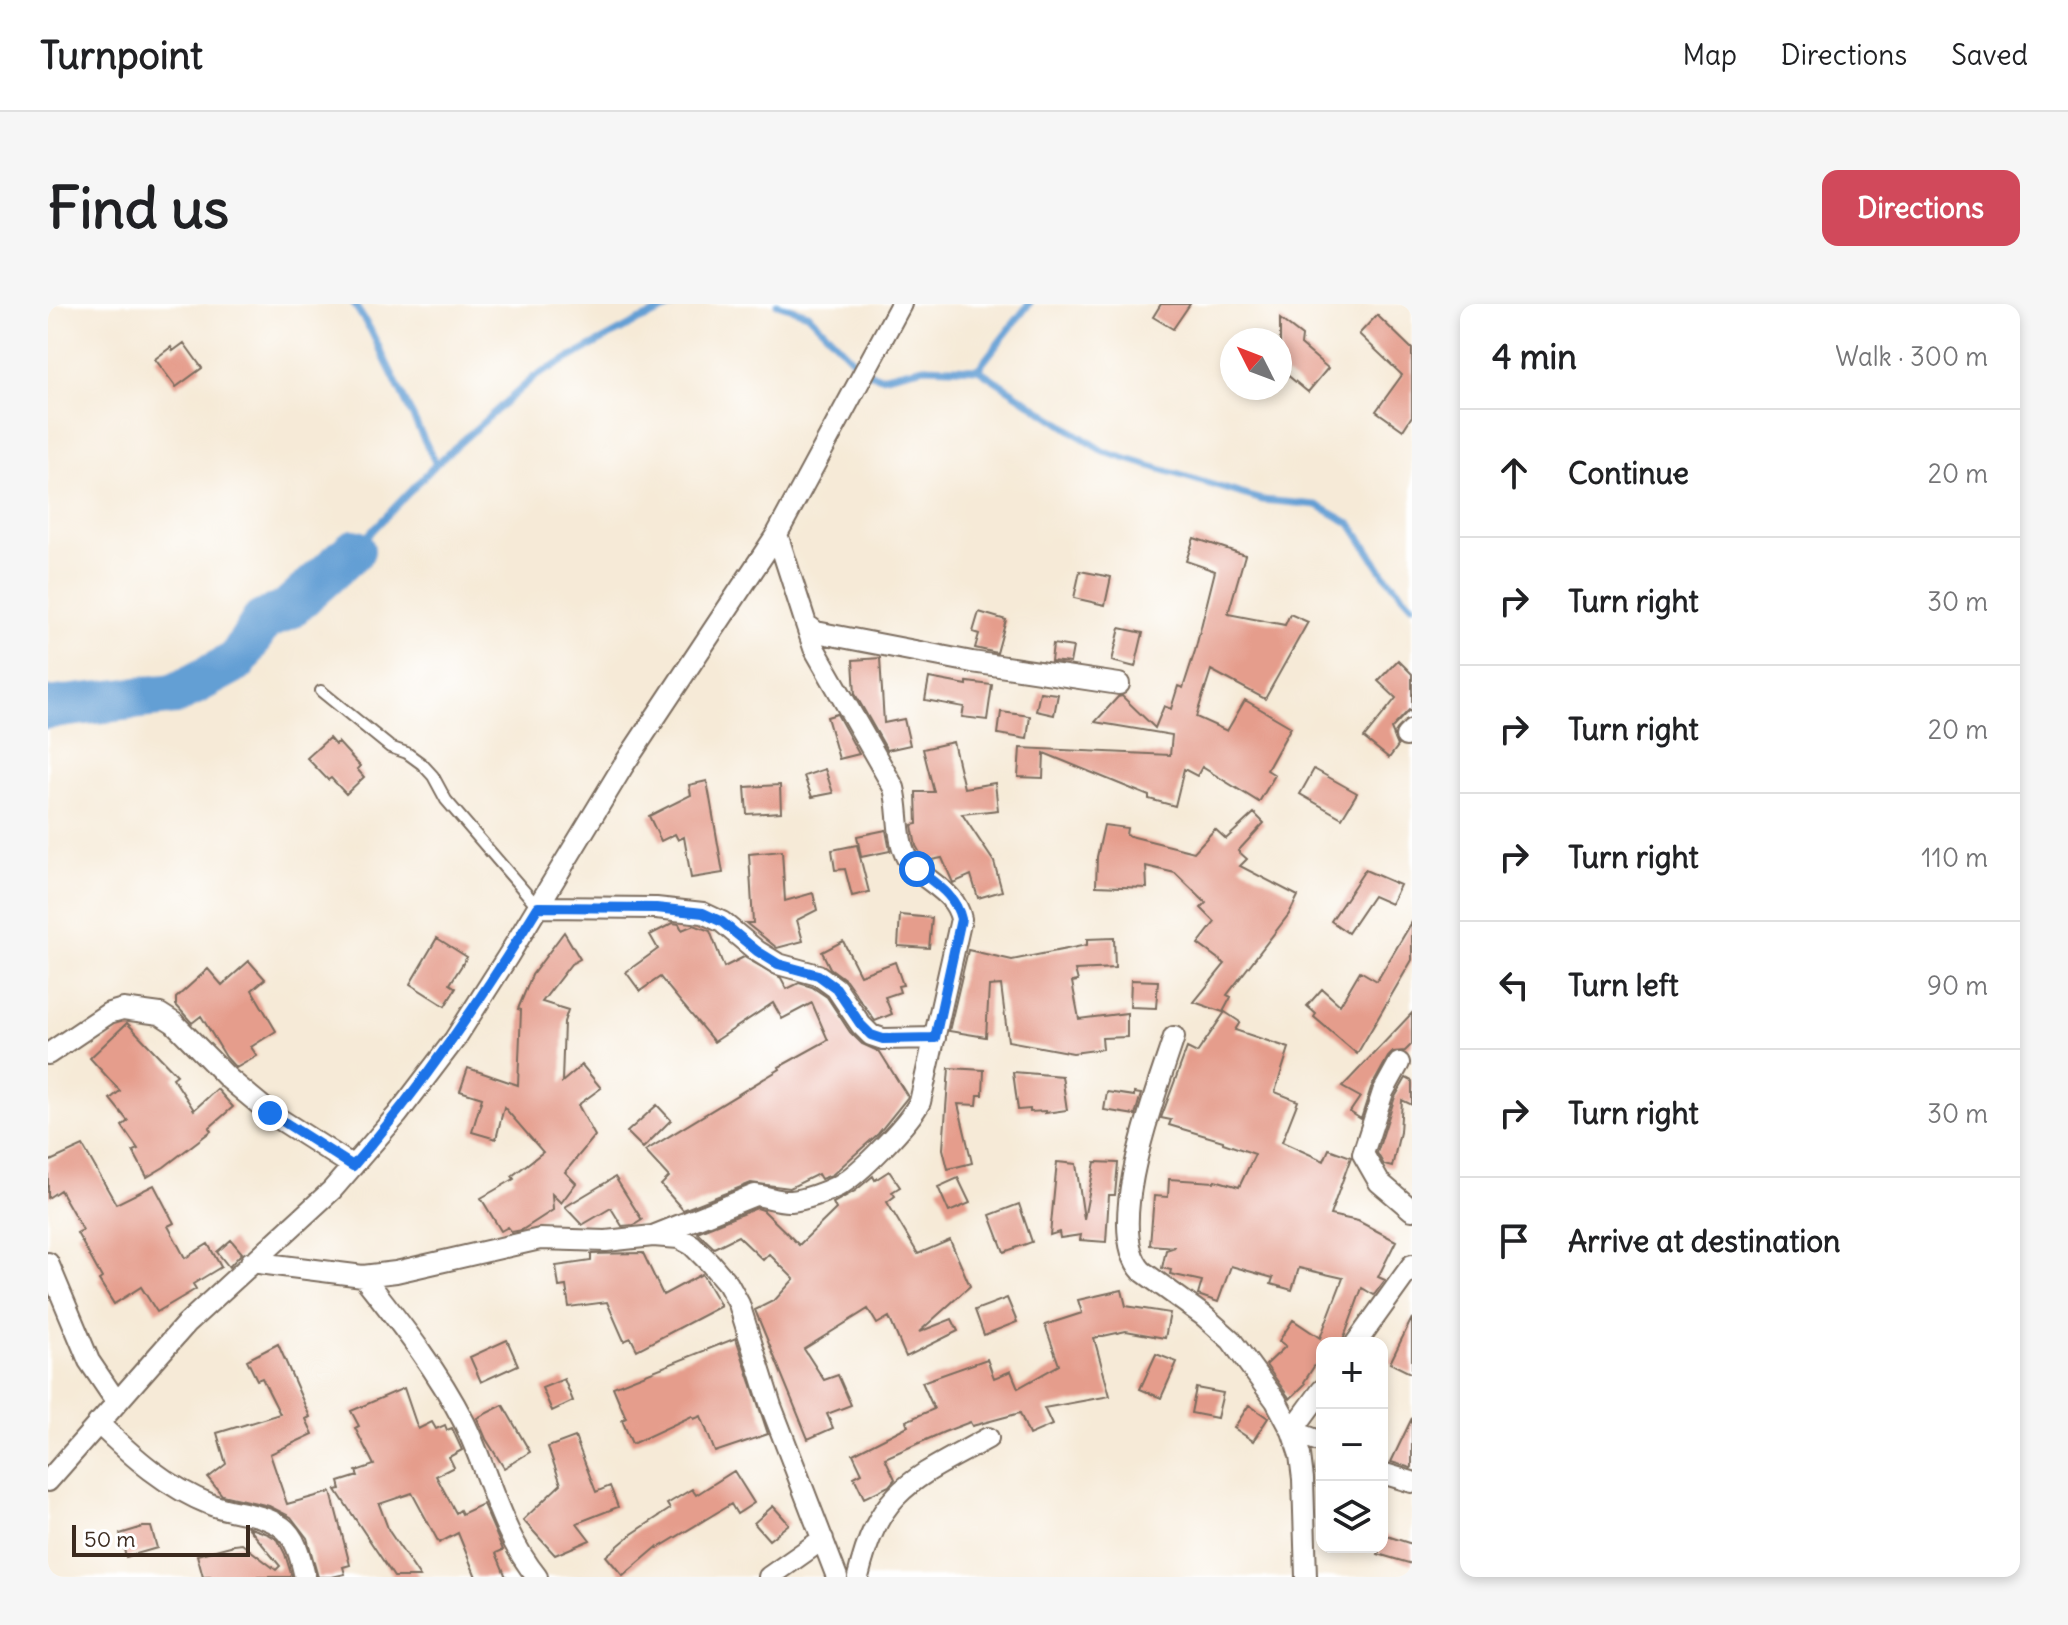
<!DOCTYPE html>
<html lang="en">
<head>
<meta charset="utf-8">
<style>
  body { margin:0; font-family:Delius,sans-serif; background:#f6f6f6; color:#202124 }
  .controls { position:absolute; right:24px; bottom:24px; display:grid; overflow:hidden; border-radius:16px; box-shadow:0 4px 12px #0003 }
  .controls button { width:72px; height:72px; display:grid; place-items:center; padding:0; border:0; border-bottom:2px solid #e0e0e0; background:#fff; color:#202124; font:40px sans-serif }
  .compass { position:absolute; left:1172px; top:24px; width:72px; height:72px; border-radius:50%; background:#fff; box-shadow:0 4px 12px #0003; rotate:312deg }
  .scale { position:absolute; left:24px; bottom:20px; width:178px; box-sizing:border-box; padding-left:8px; border:4px solid #3b2a1e; border-top:0; font-size:22px; line-height:28px; white-space:nowrap; color:#3b2a1e; -webkit-text-stroke:6px #fff; paint-order:stroke }
  .stop { position:absolute; width:24px; height:24px; margin:-18px; border:6px solid #1a73e8; border-radius:50%; background:#fff }
  .stop.end { background:#1a73e8; border-color:#fff; box-shadow:0 2px 8px #0008 }
  .list { margin:0; padding:0; list-style:none }
  h2 { display:flex; justify-content:space-between; align-items:center; height:104px; margin:0; padding:0 32px; font-size:34px }
  h2 small { font-size:26px; font-weight:400; color:#757577 }
  .list li { display:grid; grid-template-columns:52px 1fr auto; gap:24px; align-items:center; box-sizing:border-box; height:128px; padding:0 32px; border-top:2px solid #e0e0e0 }
  .list b { display:block; font-size:30px; white-space:nowrap }
  .list em { font-size:26px; font-style:normal; color:#757577 }
  .icon { flex:none; width:44px; height:44px; fill:none; stroke:currentColor; stroke-width:2; stroke-linecap:round; stroke-linejoin:round }
  .map { position:relative; flex:none; width:1364px; height:1273px; overflow:hidden; border-radius:16px }
  header { display:flex; align-items:center; gap:48px; box-sizing:border-box; height:112px; padding:0 40px; background:#fff; border-bottom:2px solid #e0e0e0 }
  header strong { font-size:38px }
  nav { display:flex; gap:44px; margin-inline-start:auto; font-size:28px }
  .intro { display:flex; align-items:center; justify-content:space-between; box-sizing:border-box; height:192px; padding:0 48px }
  h1 { margin:0; font-size:56px }
  .button { padding:20px 36px; border-radius:16px; background:#d1495b; color:#fff; font-size:28px; font-weight:700 }
  main { display:flex; gap:48px; padding:0 48px }
  aside { flex:1; background:#fff; border-radius:16px; box-shadow:0 4px 12px #0003 }
  .map>svg:first-child { display:block }
</style>
</head>
<body>
<header>
<strong>Turnpoint</strong>
<nav><a>Map</a><a>Directions</a><a>Saved</a></nav>
</header>
<div class="intro"><h1>Find us</h1><a class="button">Directions</a></div>
<main>
<div class="map">
<svg width="1364" height="1273" viewBox="0 0 1364 1273">
  <rect width="100%" height="100%" fill="#fff"/>
  <filter id="ink" filterUnits="userSpaceOnUse"><feTurbulence type="fractalNoise" baseFrequency=".0125" numOctaves="2"/><feDisplacementMap in="SourceGraphic" scale="16" xChannelSelector="R" yChannelSelector="G"/><feConvolveMatrix kernelMatrix="1 2 1 2 8 2 1 2 1" color-interpolation-filters="sRGB"/></filter>
  <filter id="wash" filterUnits="userSpaceOnUse"><feTurbulence type="fractalNoise" baseFrequency=".006" numOctaves="4" result="noise"/><feDisplacementMap in="SourceGraphic" scale="32" xChannelSelector="R" yChannelSelector="G"/><feGaussianBlur stdDeviation="1.8" result="paint"/><feColorMatrix in="noise" values="0 0 0 0 0 0 0 0 0 0 0 0 0 0 0 0 0 1.4 0 .05"/><feComposite in="paint" operator="in"/></filter>
  <g filter="url(#wash)">
    <rect width="100%" height="100%" fill="#f6ead7"/>
    <g fill="none" stroke-linecap="round" stroke-linejoin="round">
      <path stroke="#649fd4" stroke-width="7" d="M306,0L322,25L388,160
        M729,0L760,10L816,67L833,73L876,63L930,65L1056,148L1214,196L1269,201L1303,220L1336,270L1364,301
        M930,65L981,0
        M306,246L388,160L486,73L590,17L630,0"/>
      <path stroke="#649fd4" stroke-width="42" d="M0,404L128,390L189,357L214,317L240,305L306,246"/>
    </g>
    <g id="blocks">
      <path fill="#e59d8c" d="M1113,0H1142L1125,25L1105,13Z
        M1329,11L1364,45V112L1355,126L1328,107L1354,71L1311,30Z
        M1232,15L1254,32L1253,41L1280,64L1260,88L1232,65Z
        M136,39L154,64L128,83L107,55L123,43L125,47Z
        M1146,234L1197,251L1180,310L1237,321L1242,310L1260,318L1217,395L1163,366L1148,413L1179,427L1197,396L1243,423L1219,466L1227,471L1211,498L1154,463L1149,472L1136,465L1127,502L1101,495V492L996,449L995,474L970,473L972,444L1122,451L1124,431L1047,418L1070,393L1074,392L1107,424L1116,402L1123,405L1130,382L1135,384L1147,347L1167,267L1138,257Z
        M1032,267L1063,273L1057,301L1026,294Z
        M931,308L958,316L949,349L927,344L931,330L925,328Z
        M1072,324L1095,329L1087,363L1064,357Z
        M1005,340L1025,343L1022,359L1003,357Z
        M832,354L836,419L856,415L862,441L839,446L807,390L805,356Z
        M1350,356L1364,370V410L1361,406L1343,425L1350,442L1341,454L1316,434L1348,394L1330,377Z
        M881,374L919,381V378L944,381L939,416L914,413L916,403L877,396Z
        M992,388L1010,390L1006,411L988,407Z
        M953,408L982,412L979,435L950,430Z
        M789,410L811,450L791,455L779,413Z
        M281,434L287,441L290,438L312,462L309,465L316,473L298,490L283,474L280,476L259,454Z
        M905,438L916,484L947,479L950,506L914,510L946,558L954,587L930,594L923,571L905,579L894,554L878,557L875,554L868,542L865,527L864,521L869,520L868,488H886L875,445Z
        M777,465L785,489L764,493L756,472Z
        M1266,465L1309,489L1294,514L1252,490Z
        M659,477L675,569L643,574L636,533L630,536L627,530L613,537L601,512L643,491L641,481Z
        M732,481L733,508L699,510L697,483Z
        M1206,509L1216,519L1190,547L1199,555L1192,562L1250,592L1241,610L1179,691L1183,693L1175,708L1146,698L1177,660L1150,640L1167,618L1153,604L1158,599L1127,569L1098,562L1099,584L1048,582L1049,553L1056,521L1079,524L1078,531L1146,548L1167,525L1178,535Z
        M838,526L842,547L813,553L809,532Z
        M809,541L821,588L804,592L797,565L787,566L784,546Z
        M734,547L737,597L765,589L769,606L749,616L755,637L729,644L698,619H705L701,550Z
        M1317,566L1352,581L1343,600L1325,592L1300,629L1283,617Z
        M852,611L884,614L881,644L850,642Z
        M1364,618V656L1309,750L1266,713L1268,710L1259,702L1274,685L1292,701L1312,667L1329,677Z
        M625,619L631,620L634,626L646,621L662,627L676,663L696,653L733,674L739,685L751,679L764,683L779,693L802,728L814,740L832,748L860,793L830,830L784,871L773,875L770,870L742,884L703,879L635,906L613,881L621,873L597,847L732,765L731,763L780,736L764,699L734,715L725,699L666,738L612,673L592,687L578,668L610,645L602,631Z
        M516,628L532,655L523,660L494,698L520,706L516,718L514,778L534,761L553,784L530,801L547,832L517,868L528,879L513,899L504,890L505,906L474,926L464,928L460,923L453,927L433,894L466,875L464,872L495,848L456,803L448,835L424,828L434,794L412,787L420,764L470,781L473,706L470,705L484,671Z
        M389,634L419,653L402,680L408,684L397,702L362,680Z
        M1066,634L1067,664L1027,666L1030,677L1024,678L1031,715L1079,709V733L1054,734L1055,745L1025,749L960,737L953,681L941,682L938,733L901,727L920,646L964,656L1039,641V635Z
        M795,637L812,671L847,658L855,681L850,682L852,688L837,693L844,710L827,717L798,676L782,664L774,648Z
        M201,657L217,675L204,686L228,727L203,743L209,752L188,764L178,753L153,712L144,719L128,701V694L160,665L174,681Z
        M1083,676L1110,677L1108,704L1082,703Z
        M1177,708L1192,718L1187,726L1241,744L1227,788L1250,797L1234,838L1276,857L1281,845L1303,853L1282,911L1310,917L1348,937L1330,973L1337,976L1326,991L1314,984L1294,1039H1274V1050L1256,1078L1257,1080L1242,1095L1218,1061L1238,1042L1231,1037L1245,1016L1272,1034L1295,974L1251,964L1244,986L1223,980L1225,974L1183,962L1170,998L1150,991L1154,977L1122,970L1123,966L1114,964L1118,946L1127,943L1102,941L1106,892L1120,893L1121,875L1166,878L1167,876L1191,883L1207,850L1175,839V837L1121,821L1123,816L1113,814L1139,744L1149,749Z
        M1364,709V740L1357,747L1345,748L1340,753L1323,784L1313,815L1302,808L1312,793L1294,783Z
        M79,719L129,771L125,774L146,806L169,785L185,803L161,824L163,827L116,863L99,873L85,847L90,845L74,822L80,817L62,795L72,787L42,754Z
        M901,764L936,766L935,791H930L929,801L910,800L924,859L900,865L895,845Z
        M965,768L1014,772L1019,806L997,809V807L982,808V805L970,806Z
        M1358,774L1364,777V801L1354,796L1352,828L1344,863L1336,861L1329,849L1347,793Z
        M1059,788L1086,792V789L1093,790L1087,811L1056,806Z
        M609,801L623,816L595,844L579,828Z
        M35,842L68,900L106,881L126,919L120,922L137,954L160,940L173,963L145,980L148,985L109,1008L93,983L66,1000L51,976L54,974L29,929L35,926L12,886L0,894V858Z
        M1009,858L1028,860L1036,915L1047,858L1070,859L1067,891H1061L1058,938L1032,936L1033,931L1012,934L1011,928L1002,931Z
        M841,867L852,883L844,888L847,892L839,898L870,950L902,936L922,982L871,1028L904,1015L910,1027L858,1053L841,1013L829,1020L820,1005L756,1045L776,1076L790,1071L803,1101L779,1110L785,1124L760,1135L707,1006L727,996L746,975L721,950L715,956L690,932L666,944L649,928L709,904L715,906L751,941L788,905L785,899L807,887L825,872L827,876Z
        M567,873L594,916L586,921L574,922L563,904L534,921L517,903Z
        M910,874L922,899L901,908L890,883Z
        M971,900L984,938L956,948L942,911Z
        M183,936L194,949L181,963L169,948Z
        M595,949L615,991L654,970L673,1002L589,1046L583,1034L576,1037L559,998L521,1003L518,982L511,983L508,962L543,957V950Z
        M1074,986L1078,1002L1122,1009L1117,1034L1078,1027L1046,1034L1062,1092L996,1104L1004,1121L981,1131L972,1109L924,1122L922,1118L896,1128L837,1154L847,1175L841,1182L816,1194L806,1173L814,1169L805,1150L860,1122L858,1117L886,1105L874,1078L939,1055L946,1074L963,1067L970,1084L1011,1061L997,1021L1034,1009L1030,996Z
        M959,994L969,1018L936,1031L927,1006Z
        M1364,1014V1070L1342,1059Z
        M688,1034L720,1130L667,1148L653,1112L646,1115L644,1112L584,1140L574,1116L578,1114L565,1083Z
        M459,1036L470,1061L433,1078L422,1053Z
        M230,1040L262,1113L258,1115L265,1130L222,1150L239,1200L283,1188L302,1261L295,1263L297,1270L284,1273H270L259,1234L243,1213L221,1202L174,1191L160,1174L178,1160L169,1129L232,1110L214,1074L209,1076L199,1056Z
        M1108,1050L1129,1058L1113,1094L1092,1085Z
        M516,1075L525,1097L504,1107L494,1084Z
        M356,1084L370,1125L384,1118L388,1125L397,1121L399,1126L404,1124L414,1146L401,1153L406,1163L388,1172L408,1209L412,1206L414,1210L435,1200L455,1246L448,1249L458,1273H428L410,1229L391,1239L364,1189L331,1200L341,1227L372,1273H346L288,1186L293,1185L291,1178L310,1172L308,1167L326,1161L307,1124L311,1122L303,1107Z
        M1148,1084L1175,1089L1169,1114L1143,1109Z
        M455,1101L482,1148L456,1164L438,1135L429,1114Z
        M1201,1101L1220,1114L1205,1137L1186,1124Z
        M1364,1114V1163L1363,1164L1343,1158Z
        M527,1133L548,1188L562,1182L570,1203L529,1219L542,1236L507,1251L475,1216L513,1180L500,1143Z
        M686,1167L706,1199L689,1210L683,1200L610,1244L609,1243L575,1272L558,1252L584,1230L622,1205L619,1200L644,1185L648,1191Z
        M725,1202L741,1220L721,1236L706,1219Z
        M95,1223H103L109,1244L78,1253L72,1230Z
        M200,1223L220,1230L230,1236L237,1250L244,1273H155L149,1251L186,1241L194,1240L228,1266L232,1262Z
        M1336,1231L1364,1240V1260L1330,1250Z"/>
    </g>
  </g>
  <g filter="url(#ink)">
    <use href="#blocks" fill-opacity="0" stroke="#7c6d5f" stroke-width="2"/>
    <g fill="none" stroke-linecap="round" stroke-linejoin="round">
      <g stroke="#7c6d5f" stroke-width="14">
        <path id="service" d="M273,387L342,443L359,449L374,460L385,472L398,496L490,603"/>
      </g>
      <g stroke="#7c6d5f" stroke-width="24">
        <path id="minor" d="M729,230L758,320L768,328L924,358L1071,380
          M1358,432L1364,426
          M490,603L608,604L655,609L674,618L709,647L730,660L770,671L788,684L813,721L823,731L835,735L887,734
          M1126,733C1110,784 1054,924 1094,967L1156,1012L1183,1036L1228,1097L1244,1127L1252,1151L1255,1175L1258,1273
          M0,750L61,709L75,705L112,710L126,719L181,775L222,809L305,862
          M1351,759L1335,788L1315,850L1331,878L1364,906
          M605,932L707,891C719,892 730,898 743,897C756,896 778,888 790,882C812,870 860,820 872,798L913,615C907,585 874,578 859,554C848,534 852,506 846,484L766,344L758,320
          M203,958L315,972L348,968L492,935L558,937L605,932L631,934L644,941L662,959L680,980L691,1000L723,1102L789,1273
          M0,959L41,1057L68,1097
          M315,972C352,1019 389,1065 416,1118C441,1169 452,1228 489,1273
          M1308,1039L1364,961
          M1274,1086L1244,1127L1274,1138
          M50,1119C85,1153 118,1183 164,1201C188,1210 213,1208 234,1223C249,1234 253,1256 257,1273
          M1334,1169L1364,1178
          M0,1177L138,1020L284,886L349,811L407,735L460,652L575,462L729,230L853,0
          M721,1273L775,1235
          M810,1273C831,1184 866,1175 940,1134"/>
      </g>
      <use href="#service" stroke="#fff" stroke-width="10"/>
      <use href="#minor" stroke="#fff" stroke-width="20"/>
    </g>
  </g>
  <g fill="none" stroke-linecap="round" stroke-linejoin="round" filter="url(#ink)">
    <path stroke="#1a73e8" stroke-width="10" d="M222,809L305,862C376,780 433,696 490,603L608,604L655,609L674,618L709,647L730,660L770,671L788,684L813,721L823,731L835,735L887,734L913,615C908,591 886,579 869,565"/>
  </g>
</svg>
<div class="controls">
<button>+</button>
<button>−</button>
<button><svg class="icon" aria-label="layers" viewBox="0 0 24 24"><path d="M12 4l9 5-9 5-9-5zM3 14l9 5 9-5"/></svg></button>
</div>
<svg class="compass" viewBox="-18 -18 36 36"><path d="M0-13l5 13h-10z" fill="#e53935"/><path d="M0 13l5-13h-10z" fill="#757577"/></svg>
<div class="scale">50 m</div>
<div class="stop" style="left:869px;top:565px"></div>
<div class="stop end" style="left:222px;top:809px"></div>
</div>
<aside>
<h2>4 min<small>Walk · 300 m</small></h2>
<ul class="list">
<li><svg class="icon" aria-label="ahead" viewBox="0 0 24 24"><path d="M12 20V5M6 11l6-6 6 6"/></svg><div><b>Continue</b></div><em>20 m</em></li>
<li><svg class="icon" aria-label="right" viewBox="0 0 24 24"><path d="M7 20v-9h11M14 6l5 5-5 5"/></svg><div><b>Turn right</b></div><em>30 m</em></li>
<li><svg class="icon" aria-label="right" viewBox="0 0 24 24"><path d="M7 20v-9h11M14 6l5 5-5 5"/></svg><div><b>Turn right</b></div><em>20 m</em></li>
<li><svg class="icon" aria-label="right" viewBox="0 0 24 24"><path d="M7 20v-9h11M14 6l5 5-5 5"/></svg><div><b>Turn right</b></div><em>110 m</em></li>
<li><svg class="icon" aria-label="left" viewBox="0 0 24 24"><path d="M17 20v-9H6M10 6l-5 5 5 5"/></svg><div><b>Turn left</b></div><em>90 m</em></li>
<li><svg class="icon" aria-label="right" viewBox="0 0 24 24"><path d="M7 20v-9h11M14 6l5 5-5 5"/></svg><div><b>Turn right</b></div><em>30 m</em></li>
<li><svg class="icon" aria-label="arrive" viewBox="0 0 24 24"><path d="M6 21V4h12l-3 4 3 4H6"/></svg><div><b>Arrive at destination</b></div></li>
</ul>
</aside>
</main>
</body>
</html>
